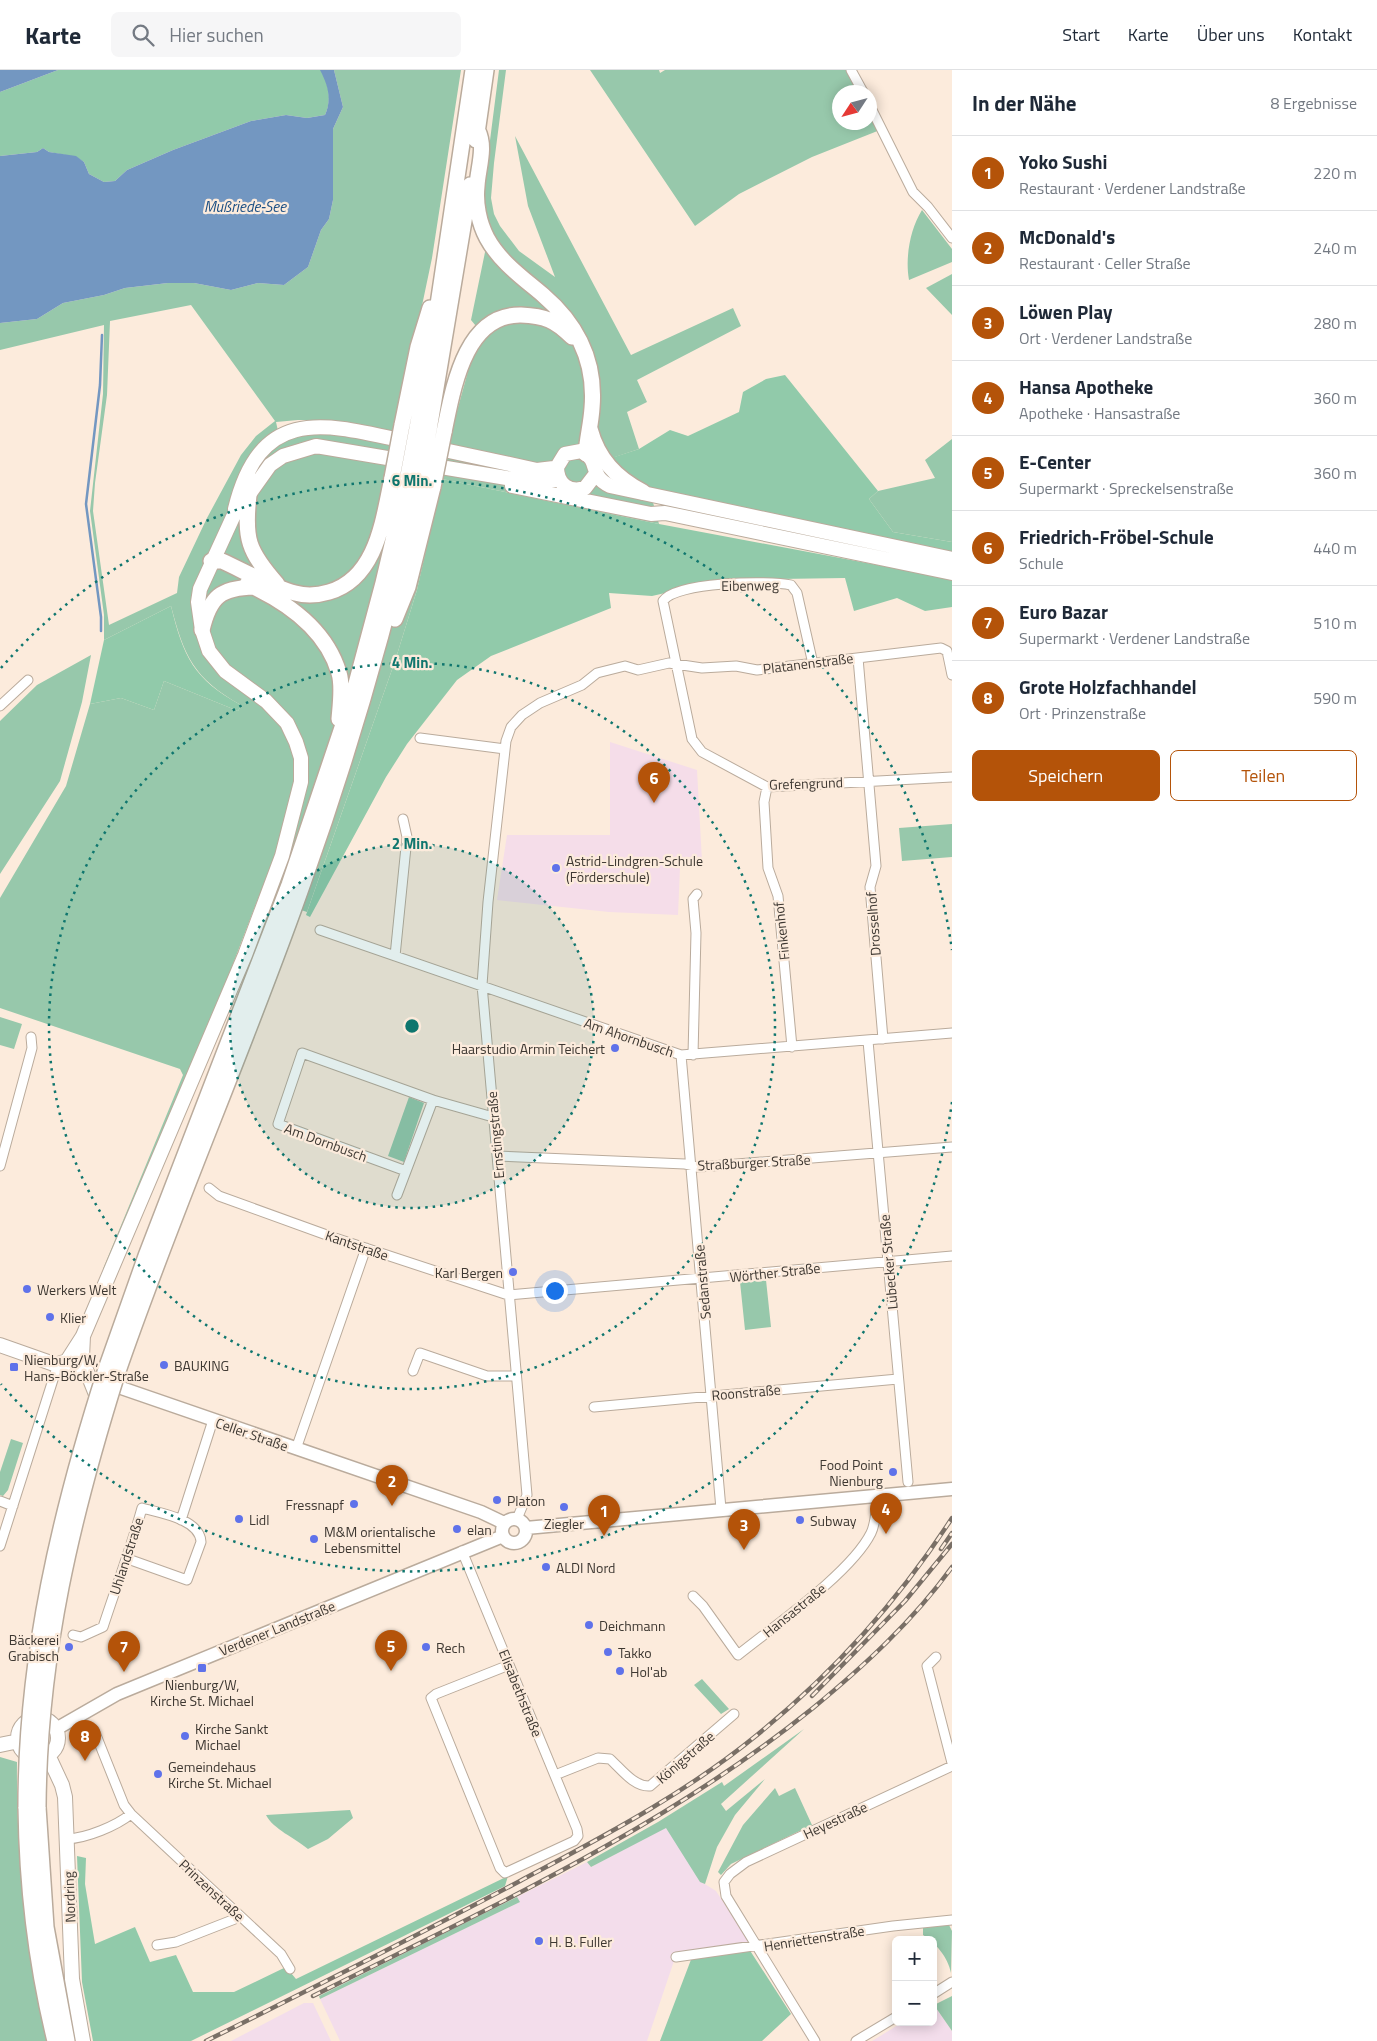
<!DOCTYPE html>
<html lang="de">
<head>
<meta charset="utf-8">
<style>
  body { margin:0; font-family:"Titillium Web",sans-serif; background:#f6f6f7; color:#1f2937 }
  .controls { position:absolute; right:15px; bottom:15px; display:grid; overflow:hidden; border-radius:8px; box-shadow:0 2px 12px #0003 }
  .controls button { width:45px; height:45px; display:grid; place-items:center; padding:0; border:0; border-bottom:1px solid #e0e1e3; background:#fff; color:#1f2937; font:25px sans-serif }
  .compass { position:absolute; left:832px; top:15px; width:45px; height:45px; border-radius:50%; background:#fff; box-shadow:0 2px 12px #0003; rotate:234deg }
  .you { position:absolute; left:554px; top:1220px; width:18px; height:18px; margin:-12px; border:4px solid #fff; border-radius:50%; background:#1a73e8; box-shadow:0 0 0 8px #1a73e833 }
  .badge { display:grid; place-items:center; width:32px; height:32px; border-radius:50%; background:#b45309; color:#fff; font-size:16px; font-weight:700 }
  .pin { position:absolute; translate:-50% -41px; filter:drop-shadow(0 1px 2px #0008) }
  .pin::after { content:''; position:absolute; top:26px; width:18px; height:15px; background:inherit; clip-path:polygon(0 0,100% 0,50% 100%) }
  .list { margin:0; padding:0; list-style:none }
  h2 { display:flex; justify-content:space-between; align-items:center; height:65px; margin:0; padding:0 20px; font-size:21px }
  h2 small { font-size:16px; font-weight:400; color:#747a83 }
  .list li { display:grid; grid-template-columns:32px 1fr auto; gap:15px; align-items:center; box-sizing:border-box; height:75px; padding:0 20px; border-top:1px solid #e0e1e3 }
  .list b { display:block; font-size:19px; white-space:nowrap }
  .list p { margin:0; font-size:16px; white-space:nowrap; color:#747a83 }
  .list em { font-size:16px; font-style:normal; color:#747a83 }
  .actions { display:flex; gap:10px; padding:15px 20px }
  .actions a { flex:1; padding:11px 0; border:1px solid #b45309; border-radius:8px; text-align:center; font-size:18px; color:#b45309 }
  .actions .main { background:#b45309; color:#fff }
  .icon { flex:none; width:28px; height:28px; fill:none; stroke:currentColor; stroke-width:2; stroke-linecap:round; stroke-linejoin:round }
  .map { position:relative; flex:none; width:952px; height:1971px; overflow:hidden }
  header { display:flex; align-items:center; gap:30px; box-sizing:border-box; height:70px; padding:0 25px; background:#fff; border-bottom:1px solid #e0e1e3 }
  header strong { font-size:24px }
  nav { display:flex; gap:28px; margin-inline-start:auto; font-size:18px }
  .search { width:350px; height:45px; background:#f6f6f7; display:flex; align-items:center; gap:12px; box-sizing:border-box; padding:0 18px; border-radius:8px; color:#747a83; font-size:19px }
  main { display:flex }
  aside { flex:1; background:#fff }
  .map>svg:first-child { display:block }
</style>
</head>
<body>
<header>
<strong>Karte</strong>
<div class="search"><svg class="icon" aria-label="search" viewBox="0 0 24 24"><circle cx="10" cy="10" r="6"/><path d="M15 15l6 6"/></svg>Hier suchen</div>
<nav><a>Start</a><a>Karte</a><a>Über uns</a><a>Kontakt</a></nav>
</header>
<main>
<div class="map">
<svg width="952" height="1971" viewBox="0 0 952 1971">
  <rect width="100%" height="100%" fill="#fcebdc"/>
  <path fill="#f3ddeb" d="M666,1757L700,1811L716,1821L750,1873L677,1882L647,1971H340L320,1929L519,1832L517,1827L587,1792L591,1797Z
    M304,1933H313L331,1971H231Z
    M934,1935L952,1961V1971H872L903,1952H933Z"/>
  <path fill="#f5dde9" d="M610,672L697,700L702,791L680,798L678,845L609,842L497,830L507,765H610Z"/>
  <path fill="#97c8ab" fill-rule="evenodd" d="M334,0H461L432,188L386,407L440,418L417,520L395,591L307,842L259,826L228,907L107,1201L103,1199L183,1005L180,999L0,938V828L66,716L90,634L121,628L154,640L164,611L238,641L241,635C194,609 184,586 171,536L104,570V545L90,441L103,324L104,255L0,280V253L37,249L63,233L104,225L125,218L168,213H194L231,220L258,213L284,215L308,197L321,160L329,149L333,130V59L343,37ZM191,235L275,351L256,366L241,385L207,448L179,507L177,523L109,555L93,441L95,413L107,325L110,251ZM298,350H318L293,354L278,361L276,352Z
    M499,0H506L494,93L491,128L494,144L500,156L519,181L555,207L528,136L515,66L631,285L733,238L741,256L637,310L647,332L627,342L639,379L609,389L649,418L659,454L442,409L451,363L473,283L485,267L471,250L490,158L483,125Z
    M590,0H659L660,3L665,0H848L860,22H839V52H869L870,40L880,60L812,87L739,124L695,156Z
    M922,140L952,179V192L909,210C905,188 910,159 922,140Z
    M952,204V245L926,218Z
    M952,369V472L893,462L869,429L878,421L935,408L925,390Z
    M91,585L82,632L60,711L0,804V651L37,615Z
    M952,754V787L902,791L899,758Z
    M0,947L22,954L14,979L0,975Z
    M409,1027L424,1033L404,1092L388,1086Z
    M766,1210L771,1257L745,1260L740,1212Z
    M11,1369L23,1373L8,1420L3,1426L0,1425V1402Z
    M702,1609L729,1639L721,1644L694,1615Z
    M804,1659L721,1734L726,1741L765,1709L735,1745L717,1777L705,1814L700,1812L666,1758L591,1797L587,1792L658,1752L722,1712L724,1716Z
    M0,1687L17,1692C16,1787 26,1879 47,1971H0Z
    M775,1718L779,1726L795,1718L812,1755L731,1794L721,1805L718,1802L743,1755Z
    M350,1740L353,1748L328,1769L308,1779C295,1768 273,1759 266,1745Z
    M517,1827L520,1832L320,1929L319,1926Z
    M949,1855L952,1861L951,1903C948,1887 935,1872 923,1865V1858Z
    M952,1926V1961L934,1935Z"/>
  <path fill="#91caaa" d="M58,0H321C329,15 332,30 325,45L307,48L286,45L251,51L173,80L127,100L115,111L104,112L89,104L84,92L76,87L49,82L43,78L37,82L0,86V22Z
    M785,305L878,421L869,429L893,462L952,472V482L649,418L626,407L608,389L639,379L670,360L688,366L739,342L743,322L766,309Z
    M442,409L659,454L952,509V537L925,541L897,528L854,541L845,508L722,510L652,526L609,523L611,538L491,586L457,610L407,674L386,707L310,847L306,845L395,591L417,520Z
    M171,536C183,586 194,610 241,635L238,641L164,611L154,640L121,628L90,634L104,570Z
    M77,1786L86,1788L85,1814L95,1874L135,1857L150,1892L176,1885L193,1922H234L286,1897L296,1909L508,1806L505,1816L191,1971H93L82,1912Z
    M749,1879L791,1944L762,1971H660L692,1887Z"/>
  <path fill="#7397c1" d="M0,0H58L0,22Z
    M320,0H334L343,37L333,59V130L329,149L321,160L308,197L284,215L258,213L231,220L194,213H168L125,218L104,225L63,233L37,249L0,253V86L37,82L43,78L49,82L76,86L84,92L89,104L104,112L115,111L127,100L173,80L251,51L286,45L307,48L325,45C332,29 328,15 320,0Z"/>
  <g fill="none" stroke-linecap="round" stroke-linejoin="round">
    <path stroke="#7397c1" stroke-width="2.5" d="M101,561V547L86,434L100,315L102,265"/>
    <g stroke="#baab9c" stroke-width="11">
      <path id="minor" d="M851,0L863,22
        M869,34L913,122L928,137L952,168
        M858,588L876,796L870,817L883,969
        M813,594L797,523L791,515C769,510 675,512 663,531L692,669L702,682L767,717L952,707
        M0,636L28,610
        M420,668L505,679
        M767,717L764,732L768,798L778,826L792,977
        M320,860L681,985L952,963
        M395,886L407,767L403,749
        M868,971L908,1412
        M681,985L721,1439
        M693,985L696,863L693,829L697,824
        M497,1086L685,1094L699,1097L952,1077
        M0,1096L32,978L31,967
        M406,1101L278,1054L302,983L433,1030L493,1047
        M209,1118L219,1126L335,1168L508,1225L952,1186
        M397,1125L433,1030
        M413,1301L420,1283L487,1306H515
        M594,1337L898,1309
        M296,1379L366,1178
        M0,1431L13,1436
        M517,1449L527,1425L482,915L488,832L506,671L511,657L522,645L540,633L582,615L597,603L625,596L638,600L669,593L702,598L736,596L757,600L941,578L947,581L952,605
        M181,1450L213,1350
        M0,1476L58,1294
        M462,1481L577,1759L578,1766L574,1771L505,1803L500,1798L431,1628L436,1624L509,1595
        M693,1526L703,1536L738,1585C774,1556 851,1503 871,1463C876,1453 876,1437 878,1426
        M73,1565L81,1567L103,1557C116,1517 131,1478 142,1438C160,1443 200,1449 201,1472L187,1510L128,1489
        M936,1587L927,1596L952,1693
        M94,1660L124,1735L131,1744L281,1884L290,1899
        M555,1705L598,1688L610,1689C621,1699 634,1717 650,1716L734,1644
        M67,1769C87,1768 116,1756 131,1744
        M157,1875L176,1872L240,1847
        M676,1887L893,1856L952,1850
        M933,1924L952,1912
        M815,1971L726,1826L724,1812L730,1804L746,1792L952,1696
        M856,1971L896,1947"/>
    </g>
    <g stroke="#baab9c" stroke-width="15">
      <path id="secondary" d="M104,1312L481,1442L504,1453
        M502 1461a12 12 0 1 1 24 0a12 12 0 1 1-24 0Z
        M526,1458L952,1419
        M56,1659L117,1624L503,1466"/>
    </g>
    <g stroke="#baab9c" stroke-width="16">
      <path id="primary" d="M430,377L537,400L554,398
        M595,405L585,418C569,423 557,414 557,397L565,384L581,381C602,391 587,405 610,416L952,489
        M512,416L651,444L665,443L952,503
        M235,439C261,333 326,354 409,372
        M83,1266L82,1287L85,1297L97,1327V1334
        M0,1275L88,1306
        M58,1294L67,1291L83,1266L245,885L282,786L301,712V688L296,672L287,653L266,631L225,601L209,581L202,560L198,532L200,519L233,447L270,395L283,386L316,376L512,409L559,410
        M18 1668a20 20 0 1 1 40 0a20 20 0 1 1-40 0Z
        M0,1675L19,1671
        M48,1685L62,1715L65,1727L72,1909L83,1971"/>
    </g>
    <g stroke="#baab9c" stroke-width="18">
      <path id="trunk" d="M478,61C486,78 478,98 477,116C475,133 479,153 487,168C500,192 523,208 543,225C578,255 596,292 592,338C591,354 587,368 586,384
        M476,70L486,0
        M402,355L418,277L430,238
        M417,358L433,268L473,0
        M590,359C598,389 616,408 643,422
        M429,360L470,115
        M444,362C453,320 464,244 521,245C545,246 555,250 572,267
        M249,425C244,469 248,481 277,514
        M211,491H222C246,502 270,516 295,523C306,526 319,525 329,522C377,508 383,449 392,408
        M247,514C287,532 326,559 339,603C343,616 340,636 339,649
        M395,549L408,517L433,417
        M202,560C210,526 221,518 254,517
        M106,1299L146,1186L289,815L353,625L383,513L407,411
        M117,1304C174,1138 245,978 303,813C350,682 388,549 419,414
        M26,1737C27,1816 36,1894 55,1971
        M38,1737L46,1857L67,1971"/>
    </g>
    <use href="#minor" stroke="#fff" stroke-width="9"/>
    <use href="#secondary" stroke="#fff" stroke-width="12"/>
    <use href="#primary" stroke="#fff" stroke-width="14"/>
    <use href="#trunk" stroke="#fff" stroke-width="15"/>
    <g stroke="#796f66" stroke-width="4.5">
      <path id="rail" d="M941,1479L952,1463
        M812,1626L905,1531L952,1474
        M313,1926C485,1840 662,1760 813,1638C864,1596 913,1551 952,1497
        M206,1971C311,1919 416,1866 520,1811C602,1767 685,1724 757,1665C832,1604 899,1530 952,1448"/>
    </g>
    <use href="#rail" stroke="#fcebdc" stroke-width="2.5" stroke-dasharray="8" stroke-linecap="butt"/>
    <g stroke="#baab9c" stroke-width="18" stroke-linecap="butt">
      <path id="trunk-bridge" d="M392,408L402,355
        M407,411L417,358
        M419,414L429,360
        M433,417L444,362
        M26,1737C26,1586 60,1442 106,1299
        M38,1737C39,1584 72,1448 117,1304"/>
    </g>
    <use href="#trunk-bridge" stroke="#fff" stroke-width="15"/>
  </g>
  <circle cx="412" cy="956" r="182" fill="#0f766e" fill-opacity=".12"/>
  <g fill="none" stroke="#0f766e" stroke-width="2.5" stroke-dasharray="2.5 5">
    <circle cx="412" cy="956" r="182"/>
    <circle cx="412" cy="956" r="363"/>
    <path d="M952 1032A545 545 0 0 1 1 1314M1 598A545 545 0 0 1 952 880"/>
  </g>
  <g fill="#5f72ea" stroke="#fcebdc" stroke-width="2">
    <circle cx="556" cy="798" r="5"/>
    <circle cx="615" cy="978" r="5"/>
    <circle cx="513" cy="1202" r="5"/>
    <circle cx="27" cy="1219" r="5"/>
    <circle cx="50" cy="1247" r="5"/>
    <circle cx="164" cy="1295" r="5"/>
    <rect x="9" y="1292" width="10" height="10" rx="2.5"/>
    <circle cx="893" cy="1402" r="5"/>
    <circle cx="497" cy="1430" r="5"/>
    <circle cx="354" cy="1434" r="5"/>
    <circle cx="564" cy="1437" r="5"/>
    <circle cx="239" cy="1449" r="5"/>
    <circle cx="800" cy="1450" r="5"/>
    <circle cx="457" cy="1459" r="5"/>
    <circle cx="314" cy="1469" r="5"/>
    <circle cx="546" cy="1497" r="5"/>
    <circle cx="589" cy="1555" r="5"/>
    <circle cx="69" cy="1577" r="5"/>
    <circle cx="426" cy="1577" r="5"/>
    <circle cx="608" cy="1582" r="5"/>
    <rect x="197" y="1593" width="10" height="10" rx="2.5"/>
    <circle cx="620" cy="1601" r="5"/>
    <circle cx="185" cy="1666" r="5"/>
    <circle cx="158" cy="1704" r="5"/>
    <circle cx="539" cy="1871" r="5"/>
  </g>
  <g text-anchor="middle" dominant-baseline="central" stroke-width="4.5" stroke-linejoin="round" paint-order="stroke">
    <g font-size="14" fill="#3e3832" stroke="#fcebdc">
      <text transform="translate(750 515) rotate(-1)">Eibenweg</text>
      <text transform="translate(808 593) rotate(-7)">Platanenstraße</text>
      <text transform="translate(806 713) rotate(-2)">Grefengrund</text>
      <text transform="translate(873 854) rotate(-94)">Drosselhof</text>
      <text transform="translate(781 861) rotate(-96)">Finkenhof</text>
      <text transform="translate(629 967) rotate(19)">Am Ahornbusch</text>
      <text transform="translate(495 1065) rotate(-95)">Ernstingstraße</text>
      <text transform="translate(326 1072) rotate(20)">Am Dornbusch</text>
      <text transform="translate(754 1092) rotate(-3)">Straßburger Straße</text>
      <text transform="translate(357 1175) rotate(19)">Kantstraße</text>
      <text transform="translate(888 1192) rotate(-95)">Lübecker Straße</text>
      <text transform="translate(775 1202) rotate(-6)">Wörther Straße</text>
      <text transform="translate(702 1212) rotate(-95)">Sedanstraße</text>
      <text transform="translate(746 1322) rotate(-5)">Roonstraße</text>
      <text transform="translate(252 1364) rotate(19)">Celler Straße</text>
      <text transform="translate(126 1486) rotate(-72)">Uhlandstraße</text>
      <text transform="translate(794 1540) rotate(-39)">Hansastraße</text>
      <text transform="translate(277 1558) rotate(-22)">Verdener Landstraße</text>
      <text transform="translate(521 1623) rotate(68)">Elisabethstraße</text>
      <text transform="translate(685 1687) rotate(-41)">Königstraße</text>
      <text transform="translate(835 1750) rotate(-25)">Heyestraße</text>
      <text transform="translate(212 1820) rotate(43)">Prinzenstraße</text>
      <text transform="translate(69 1827) rotate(-92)">Nordring</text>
      <text transform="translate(814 1868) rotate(-9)">Henriettenstraße</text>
    </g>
    <g font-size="14" fill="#3e3832" stroke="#fcebdc" text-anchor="start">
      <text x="566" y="790">Astrid-Lindgren-Schule<tspan x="566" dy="16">(Förderschule)</tspan></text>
      <text x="605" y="978" text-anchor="end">Haarstudio Armin Teichert</text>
      <text x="503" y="1202" text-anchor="end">Karl Bergen</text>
      <text x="37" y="1219">Werkers Welt</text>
      <text x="60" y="1247">Klier</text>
      <text x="24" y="1289">Nienburg/W,<tspan x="24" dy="16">Hans-Böckler-Straße</tspan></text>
      <text x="174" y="1295">BAUKING</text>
      <text x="883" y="1394" text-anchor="end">Food Point<tspan x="883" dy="16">Nienburg</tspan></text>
      <text x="507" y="1430">Platon</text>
      <text x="344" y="1434" text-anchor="end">Fressnapf</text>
      <text x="249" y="1449">Lidl</text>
      <text x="810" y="1450">Subway</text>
      <text x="564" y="1453" text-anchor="middle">Ziegler</text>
      <text x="467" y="1459">elan</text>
      <text x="324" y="1461">M&amp;M orientalische<tspan x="324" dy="16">Lebensmittel</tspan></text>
      <text x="556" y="1497">ALDI Nord</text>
      <text x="599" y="1555">Deichmann</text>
      <text x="59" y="1569" text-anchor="end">Bäckerei<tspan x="59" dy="16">Grabisch</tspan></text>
      <text x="436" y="1577">Rech</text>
      <text x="618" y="1582">Takko</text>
      <text x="630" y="1601">Hol'ab</text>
      <text x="202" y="1614" text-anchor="middle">Nienburg/W,<tspan x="202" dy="16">Kirche St. Michael</tspan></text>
      <text x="195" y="1658">Kirche Sankt<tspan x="195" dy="16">Michael</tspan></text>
      <text x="168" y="1696">Gemeindehaus<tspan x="168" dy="16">Kirche St. Michael</tspan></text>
      <text x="549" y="1871">H. B. Fuller</text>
    </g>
    <g font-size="15" font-style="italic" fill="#1a4e83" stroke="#fcebdc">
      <text x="245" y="136">Mußriede-See</text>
    </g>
  </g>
  <circle cx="412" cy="956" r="8" fill="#0f766e" stroke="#fcebdc" stroke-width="2.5"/>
  <g font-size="15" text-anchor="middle" font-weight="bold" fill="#0f766e" stroke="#fcebdc" stroke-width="4.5" stroke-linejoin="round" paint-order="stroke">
    <text x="412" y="416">6 Min.</text>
    <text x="412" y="598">4 Min.</text>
    <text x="412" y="779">2 Min.</text>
  </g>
</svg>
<div class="controls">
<button>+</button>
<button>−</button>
</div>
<svg class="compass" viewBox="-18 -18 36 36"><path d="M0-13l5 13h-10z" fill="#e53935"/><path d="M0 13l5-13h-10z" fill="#747a83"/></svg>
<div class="you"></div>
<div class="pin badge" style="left:604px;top:1466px">1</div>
<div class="pin badge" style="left:392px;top:1436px">2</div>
<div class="pin badge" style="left:744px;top:1480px">3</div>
<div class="pin badge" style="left:886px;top:1464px">4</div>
<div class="pin badge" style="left:391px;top:1601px">5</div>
<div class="pin badge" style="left:654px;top:733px">6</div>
<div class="pin badge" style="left:124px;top:1602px">7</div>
<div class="pin badge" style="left:85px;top:1691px">8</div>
</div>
<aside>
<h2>In der Nähe<small>8 Ergebnisse</small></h2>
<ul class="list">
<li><span class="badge">1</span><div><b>Yoko Sushi</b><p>Restaurant · Verdener Landstraße</p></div><em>220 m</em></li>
<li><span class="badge">2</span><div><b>McDonald's</b><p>Restaurant · Celler Straße</p></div><em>240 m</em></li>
<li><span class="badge">3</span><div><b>Löwen Play</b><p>Ort · Verdener Landstraße</p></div><em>280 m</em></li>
<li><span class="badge">4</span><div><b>Hansa Apotheke</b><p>Apotheke · Hansastraße</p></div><em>360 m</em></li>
<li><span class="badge">5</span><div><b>E-Center</b><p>Supermarkt · Spreckelsenstraße</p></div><em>360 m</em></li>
<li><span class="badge">6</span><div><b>Friedrich-Fröbel-Schule</b><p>Schule</p></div><em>440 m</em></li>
<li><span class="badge">7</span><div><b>Euro Bazar</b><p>Supermarkt · Verdener Landstraße</p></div><em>510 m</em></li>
<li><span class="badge">8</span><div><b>Grote Holzfachhandel</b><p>Ort · Prinzenstraße</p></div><em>590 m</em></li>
</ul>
<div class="actions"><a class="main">Speichern</a><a>Teilen</a></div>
</aside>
</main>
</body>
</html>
